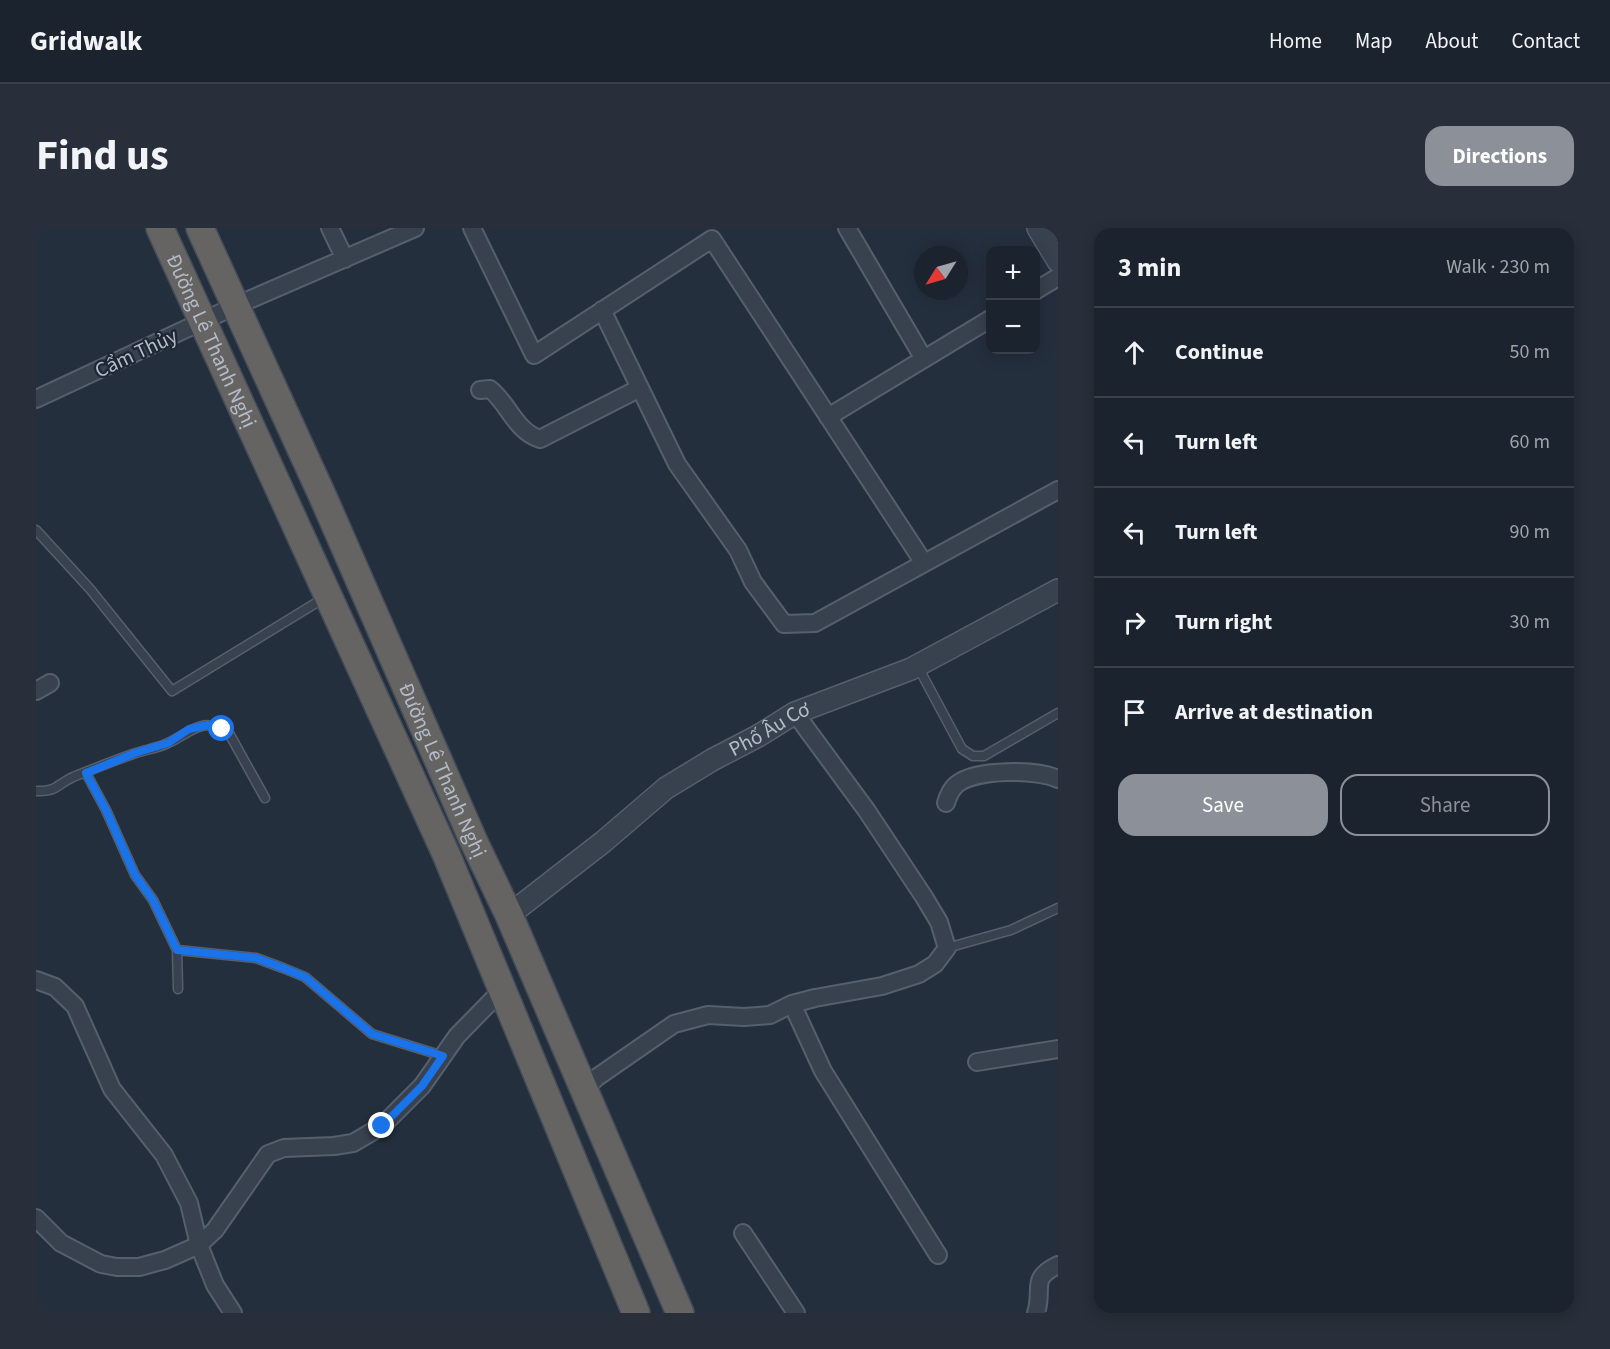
<!DOCTYPE html>
<html lang="en">
<head>
<meta charset="utf-8">
<style>
  body { margin:0; font-family:"Source Sans 3",sans-serif; background:#282f3a; color:#f1f3f6 }
  .controls { position:absolute; right:18px; top:18px; display:grid; overflow:hidden; border-radius:12px; box-shadow:0 3px 15px #0003 }
  .controls button { width:54px; height:54px; display:grid; place-items:center; padding:0; border:0; border-bottom:2px solid #39404a; background:#1b232e; color:#f1f3f6; font:30px sans-serif }
  .compass { position:absolute; left:878px; top:18px; width:54px; height:54px; border-radius:50%; background:#1b232e; box-shadow:0 3px 15px #0003; rotate:233deg }
  .stop { position:absolute; width:18px; height:18px; margin:-14px; border:4px solid #1a73e8; border-radius:50%; background:#fff }
  .stop.end { background:#1a73e8; border-color:#fff; box-shadow:0 2px 6px #0008 }
  .list { margin:0; padding:0; list-style:none }
  h2 { display:flex; justify-content:space-between; align-items:center; height:78px; margin:0; padding:0 24px; font-size:26px }
  h2 small { font-size:20px; font-weight:400; color:#a0a4aa }
  .list li { display:grid; grid-template-columns:39px 1fr auto; gap:18px; align-items:center; box-sizing:border-box; height:90px; padding:0 24px; border-top:2px solid #39404a }
  .list b { display:block; font-size:22px; white-space:nowrap }
  .list em { font-size:20px; font-style:normal; color:#a0a4aa }
  .actions { display:flex; gap:12px; padding:18px 24px }
  .actions a { flex:1; padding:14px 0; border:2px solid #8c9099; border-radius:18px; text-align:center; font-size:21px; color:#8c9099 }
  .actions .main { background:#8c9099; color:#fff }
  .icon { flex:none; width:33px; height:33px; fill:none; stroke:currentColor; stroke-width:2; stroke-linecap:round; stroke-linejoin:round }
  .map { position:relative; flex:none; width:1022px; height:1085px; overflow:hidden; border-radius:18px }
  header { display:flex; align-items:center; gap:36px; box-sizing:border-box; height:84px; padding:0 30px; background:#1b232e; border-bottom:2px solid #39404a }
  header strong { font-size:28px }
  nav { display:flex; gap:33px; margin-inline-start:auto; font-size:21px }
  .intro { display:flex; align-items:center; justify-content:space-between; box-sizing:border-box; height:144px; padding:0 36px }
  h1 { margin:0; font-size:42px }
  .button { padding:15px 27px; border-radius:18px; background:#8c9099; color:#fff; font-size:21px; font-weight:700 }
  main { display:flex; gap:36px; padding:0 36px }
  aside { flex:1; background:#1b232e; border-radius:18px; box-shadow:0 3px 15px #0003 }
  .map>svg:first-child { display:block }
</style>
</head>
<body>
<header>
<strong>Gridwalk</strong>
<nav><a>Home</a><a>Map</a><a>About</a><a>Contact</a></nav>
</header>
<div class="intro"><h1>Find us</h1><a class="button">Directions</a></div>
<main>
<div class="map">
<svg width="1022" height="1085" viewBox="0 0 1022 1085">
  <rect width="100%" height="100%" fill="#242f3e"/>
  <g fill="none" stroke-linecap="round" stroke-linejoin="round">
    <g stroke="#565f6c" stroke-width="11">
      <path id="service" d="M0,302L54,361L136,463L288,370
        M881,437L926,521L937,528H948L1022,485
        M50,545L70,582L99,647L117,672L141,722L142,761
        M0,563C21,564 20,557 37,549C57,541 77,533 97,526C108,522 122,520 132,515C156,504 167,486 194,507L229,570
        M911,720L975,702L1022,680
        M141,722L220,730L247,740L269,749L336,806L407,828"/>
    </g>
    <g stroke="#565f6c" stroke-width="20">
      <path id="minor" d="M294,0L309,31
        M436,0L498,127L676,11L888,335
        M811,0L888,131
        M999,63L1022,49
        M566,82L641,236L702,322L717,354L748,396L779,395L1022,262
        M444,162L454,161C473,176 479,203 504,211L604,160
        M0,171L199,78L379,0
        M792,189L954,91
        M0,463L14,455
        M910,575C912,568 915,561 921,556C940,541 1001,541 1022,551
        M0,752L19,759L39,778L76,861L128,927L153,975L163,1017L179,1057L197,1085
        M756,776L787,843L902,1027
        M941,834L1022,821
        M547,863L560,850L638,796L672,787L708,789L734,787L756,776L779,770L846,758L883,746L899,736L911,720L903,694L888,669L831,583L759,485
        M0,990L25,1015L65,1036L81,1039H103L129,1032L163,1017L179,1002L232,926L248,920L298,918L317,915L346,898L386,858L421,808L465,763
        M707,1005L760,1085
        M1000,1085C1008,1060 993,1051 1022,1037"/>
    </g>
    <g stroke="#565f6c" stroke-width="24">
      <g id="tertiary">
        <path d="M1002,0L1022,33"/>
        <path id="s1" d="M473,687L567,614L630,560L676,532L722,508L759,485L875,441L1022,362"/>
      </g>
    </g>
    <g stroke="#434c59" stroke-width="30">
      <g id="trunk">
        <path id="s2" d="M124,0L410,626L600,1085"/>
        <path id="s3" d="M164,0L287,269L438,614L473,687L644,1085"/>
      </g>
    </g>
    <use href="#service" stroke="#38414e" stroke-width="8"/>
    <use href="#minor" stroke="#38414e" stroke-width="16"/>
    <use href="#tertiary" stroke="#38414e" stroke-width="21"/>
    <use href="#trunk" stroke="#656462" stroke-width="27"/>
  </g>
  <g fill="none" stroke-linecap="round" stroke-linejoin="round">
    <path stroke="#1a73e8" stroke-width="8" d="M186,501L172,497L153,501L132,515L99,525L50,545L70,582L99,647L117,672L141,722L220,730L247,740L269,749L336,806L407,828L386,858L346,898"/>
  </g>
  <g text-anchor="middle" dominant-baseline="central" stroke-width="4.5" stroke-linejoin="round" paint-order="stroke">
    <g font-size="21" fill="#b4bcc9" stroke="#1d2633">
      <text stroke="none"><textPath href="#s2" startOffset="124">Đường Lê Thanh Nghị</textPath></text>
      <text transform="translate(100 125) rotate(-25)">Cẩm Thủy</text>
      <text stroke="none"><textPath href="#s1" startOffset="321">Phố Âu Cơ</textPath></text>
      <text stroke="none"><textPath href="#s3" startOffset="594">Đường Lê Thanh Nghị</textPath></text>
    </g>
  </g>
</svg>
<div class="controls">
<button>+</button>
<button>−</button>
</div>
<svg class="compass" viewBox="-18 -18 36 36"><path d="M0-13l5 13h-10z" fill="#e53935"/><path d="M0 13l5-13h-10z" fill="#a0a4aa"/></svg>
<div class="stop" style="left:186px;top:501px"></div>
<div class="stop end" style="left:346px;top:898px"></div>
</div>
<aside>
<h2>3 min<small>Walk · 230 m</small></h2>
<ul class="list">
<li><svg class="icon" aria-label="ahead" viewBox="0 0 24 24"><path d="M12 20V5M6 11l6-6 6 6"/></svg><div><b>Continue</b></div><em>50 m</em></li>
<li><svg class="icon" aria-label="left" viewBox="0 0 24 24"><path d="M17 20v-9H6M10 6l-5 5 5 5"/></svg><div><b>Turn left</b></div><em>60 m</em></li>
<li><svg class="icon" aria-label="left" viewBox="0 0 24 24"><path d="M17 20v-9H6M10 6l-5 5 5 5"/></svg><div><b>Turn left</b></div><em>90 m</em></li>
<li><svg class="icon" aria-label="right" viewBox="0 0 24 24"><path d="M7 20v-9h11M14 6l5 5-5 5"/></svg><div><b>Turn right</b></div><em>30 m</em></li>
<li><svg class="icon" aria-label="arrive" viewBox="0 0 24 24"><path d="M6 21V4h12l-3 4 3 4H6"/></svg><div><b>Arrive at destination</b></div></li>
</ul>
<div class="actions"><a class="main">Save</a><a>Share</a></div>
</aside>
</main>
</body>
</html>
